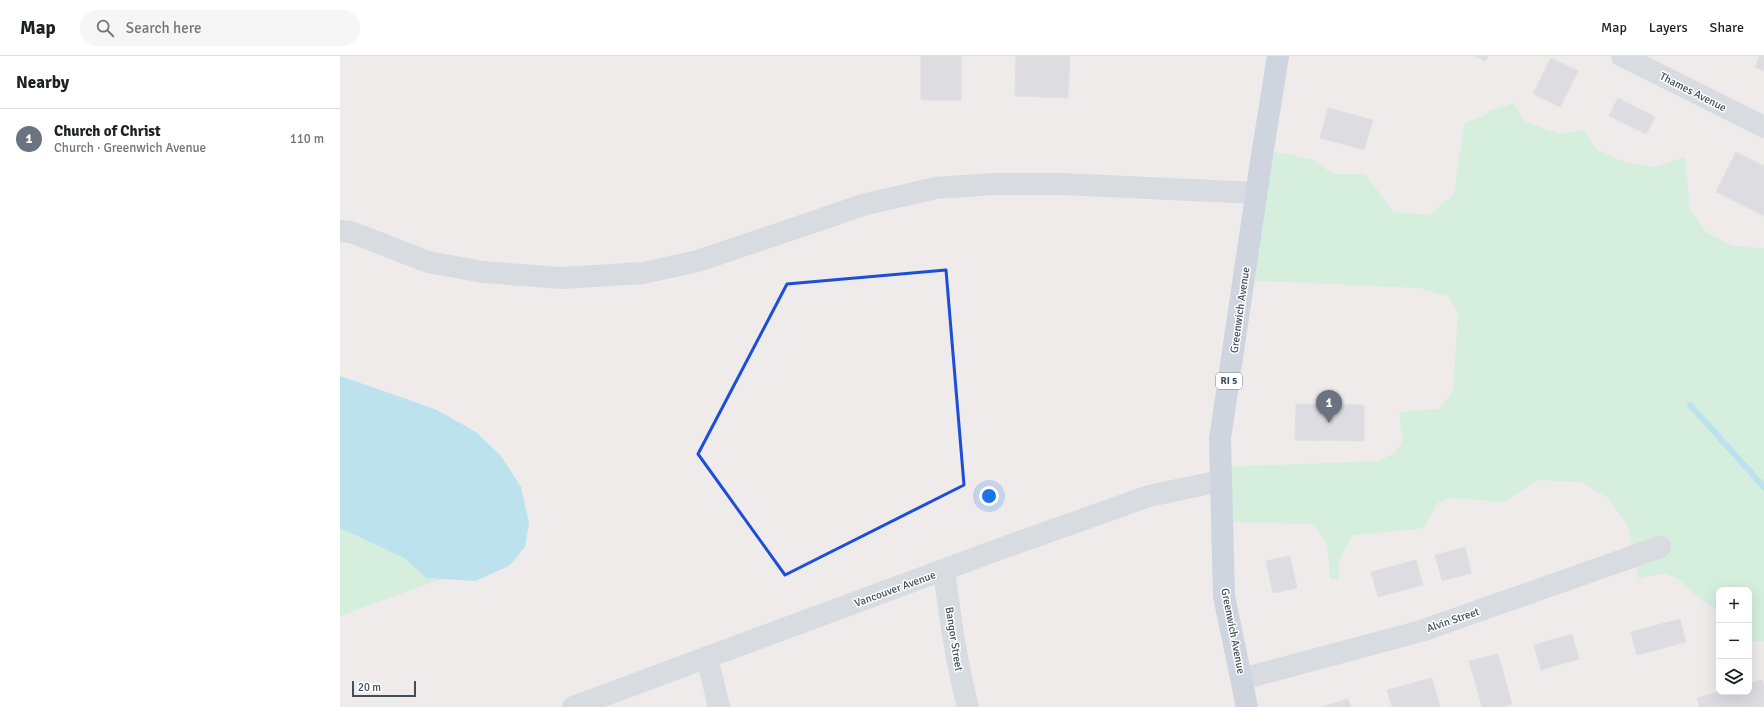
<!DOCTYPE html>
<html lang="en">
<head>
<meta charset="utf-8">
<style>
  body { margin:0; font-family:Signika,sans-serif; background:#f6f6f6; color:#202124 }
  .controls { position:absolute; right:12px; bottom:12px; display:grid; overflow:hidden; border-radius:8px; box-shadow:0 4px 16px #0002 }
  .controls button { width:36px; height:36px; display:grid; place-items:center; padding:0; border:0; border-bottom:1px solid #e0e0e0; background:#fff; color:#202124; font:20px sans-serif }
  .scale { position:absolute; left:12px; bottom:10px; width:64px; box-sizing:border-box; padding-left:4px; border:2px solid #434f5b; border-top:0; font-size:11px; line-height:14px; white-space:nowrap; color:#434f5b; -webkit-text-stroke:3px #fff; paint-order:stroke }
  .you { position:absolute; left:649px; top:440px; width:14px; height:14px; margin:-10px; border:3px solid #fff; border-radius:50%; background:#1a73e8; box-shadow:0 0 0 6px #1a73e833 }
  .badge { display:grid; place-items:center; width:26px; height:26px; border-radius:50%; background:#0a66ea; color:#fff; font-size:13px; font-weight:700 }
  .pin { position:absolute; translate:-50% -33px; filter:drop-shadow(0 1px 2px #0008) }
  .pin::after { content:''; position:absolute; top:21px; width:14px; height:12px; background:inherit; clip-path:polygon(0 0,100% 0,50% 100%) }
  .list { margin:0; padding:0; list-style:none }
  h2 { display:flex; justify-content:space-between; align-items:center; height:52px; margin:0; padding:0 16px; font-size:17px }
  h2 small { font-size:13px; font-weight:400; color:#757577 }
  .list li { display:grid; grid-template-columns:26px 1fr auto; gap:12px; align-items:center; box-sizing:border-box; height:60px; padding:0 16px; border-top:1px solid #e0e0e0 }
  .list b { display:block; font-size:15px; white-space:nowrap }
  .list p { margin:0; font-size:13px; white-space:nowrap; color:#757577 }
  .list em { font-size:13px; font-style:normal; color:#757577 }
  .icon { flex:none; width:22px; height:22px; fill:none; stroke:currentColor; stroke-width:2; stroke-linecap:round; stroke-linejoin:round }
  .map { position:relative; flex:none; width:1424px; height:651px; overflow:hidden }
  header { display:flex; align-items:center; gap:24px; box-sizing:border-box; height:56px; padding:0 20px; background:#fff; border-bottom:1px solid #e0e0e0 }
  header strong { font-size:19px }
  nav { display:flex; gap:22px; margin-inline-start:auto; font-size:14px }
  .search { width:280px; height:36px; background:#f6f6f6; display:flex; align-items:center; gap:10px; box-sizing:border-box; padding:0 14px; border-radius:22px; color:#757577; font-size:15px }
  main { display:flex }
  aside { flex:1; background:#fff }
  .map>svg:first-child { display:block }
</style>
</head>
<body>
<header>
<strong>Map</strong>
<div class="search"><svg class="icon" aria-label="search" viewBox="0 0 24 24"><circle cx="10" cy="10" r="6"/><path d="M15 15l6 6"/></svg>Search here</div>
<nav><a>Map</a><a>Layers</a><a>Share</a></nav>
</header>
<main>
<aside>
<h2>Nearby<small></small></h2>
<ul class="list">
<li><span class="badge" style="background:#6b7280">1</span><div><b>Church of Christ</b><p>Church · Greenwich Avenue</p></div><em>110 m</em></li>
</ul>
</aside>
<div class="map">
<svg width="1424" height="651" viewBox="0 0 1424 651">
  <rect width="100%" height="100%" fill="#efebeb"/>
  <path fill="#b5f2ce" d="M1174,47L1185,66L1220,78L1244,74L1256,93L1287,107L1315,111L1345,101L1350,153L1366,176L1392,190L1424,192V585H1409V534H1379V578L1378,552C1357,548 1347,523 1326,518C1319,517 1307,521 1299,523L1287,468L1268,442L1241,426L1199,424L1164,446L1111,442L1097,447L1086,469L1078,473L1013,479L1000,502L998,523H990C988,498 991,487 972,468L885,466L883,411L1039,405L1056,396L1063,383L1059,356L1099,353L1113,335L1118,258L1108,240L1078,232L905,224L926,94L971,103L993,118H1025L1054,156L1089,159L1114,138L1124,68L1149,57L1148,55Z
    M0,472L64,502L86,522L101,523L0,560Z"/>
  <path fill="#7ed7f2" d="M0,320L95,353L136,376L161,400L181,431L189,467L185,491L169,510L135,525L86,522L64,502L0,472Z"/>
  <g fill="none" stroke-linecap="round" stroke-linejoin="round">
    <path stroke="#7ed7f2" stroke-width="6" d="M1350,349L1424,431"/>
  </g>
  <path fill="#c7cad2" stroke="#cfd1d8" d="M581,0H621V44H581Z
    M676,0H730L728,42L675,40Z
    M1135,0H1148L1145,5Z
    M1420,0H1424V15L1415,11Z
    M1211,2L1238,15L1220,51L1193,38Z
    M1278,42L1315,61L1306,78L1269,60Z
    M988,52L1033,64L1024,94L980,82Z
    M1396,96L1424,110V160L1376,136Z
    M956,348L1024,349V385L955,384Z
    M1125,491L1131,517L1102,525L1095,499Z
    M950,500L957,532L933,537L926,505Z
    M1076,504L1083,529L1038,541L1031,516Z
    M1340,563L1346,586L1297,599L1291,576Z
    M1232,578L1239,603L1201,614L1194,589Z
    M1158,598L1172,648L1161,651H1142L1129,605Z
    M1092,622L1100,651H1052L1047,634Z
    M1422,624L1424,630V651H1360L1357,642L1379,636H1409V627Z
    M1008,643L1011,651H981Z"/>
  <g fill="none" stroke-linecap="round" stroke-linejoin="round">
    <path stroke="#bdc8d3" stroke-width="22" d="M1282,0L1424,71
      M0,175L11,176L88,206L143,216L221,222L303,217L358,205L526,148L596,132L653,128H722L916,137
      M604,514C610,560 616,606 628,651
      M367,601L379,651
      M902,623L1081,575L1320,491
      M233,651L657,494L809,440L880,425"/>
    <path stroke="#a8bace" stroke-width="22" d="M907,651L884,540L880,383L921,106L938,0"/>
  </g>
  <path d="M0 0H1424V651H0ZM606,214L624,429L445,519L358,398L447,228Z" fill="#efebeb" fill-opacity=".55" fill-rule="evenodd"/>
  <path fill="none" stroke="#1d4ed8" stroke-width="3" stroke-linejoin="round" d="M606,214L624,429L445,519L358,398L447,228Z"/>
  <g text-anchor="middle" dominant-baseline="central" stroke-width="3" stroke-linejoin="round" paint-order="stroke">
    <rect fill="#fff" stroke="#7b848c" stroke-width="1" x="876" y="317" width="26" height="16" rx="3"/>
    <g font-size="10" font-weight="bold" fill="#434f5b">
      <text x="889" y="325">RI 5</text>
    </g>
    <g font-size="11" fill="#434f5b" stroke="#fff">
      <text transform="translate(1353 36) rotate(27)">Thames Avenue</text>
      <text transform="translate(900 254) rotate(-82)">Greenwich Avenue</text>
      <text transform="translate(555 533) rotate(-20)">Vancouver Avenue</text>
      <text transform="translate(1113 564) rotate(-19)">Alvin Street</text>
      <text transform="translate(893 575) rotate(79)">Greenwich Avenue</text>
      <text transform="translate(614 583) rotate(81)">Bangor Street</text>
    </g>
  </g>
</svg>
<div class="controls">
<button>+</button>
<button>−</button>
<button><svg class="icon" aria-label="layers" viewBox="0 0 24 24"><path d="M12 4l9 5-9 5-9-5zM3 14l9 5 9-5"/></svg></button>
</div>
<div class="scale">20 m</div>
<div class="you"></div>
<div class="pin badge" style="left:989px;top:367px;background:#6b7280">1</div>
</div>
</main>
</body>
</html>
